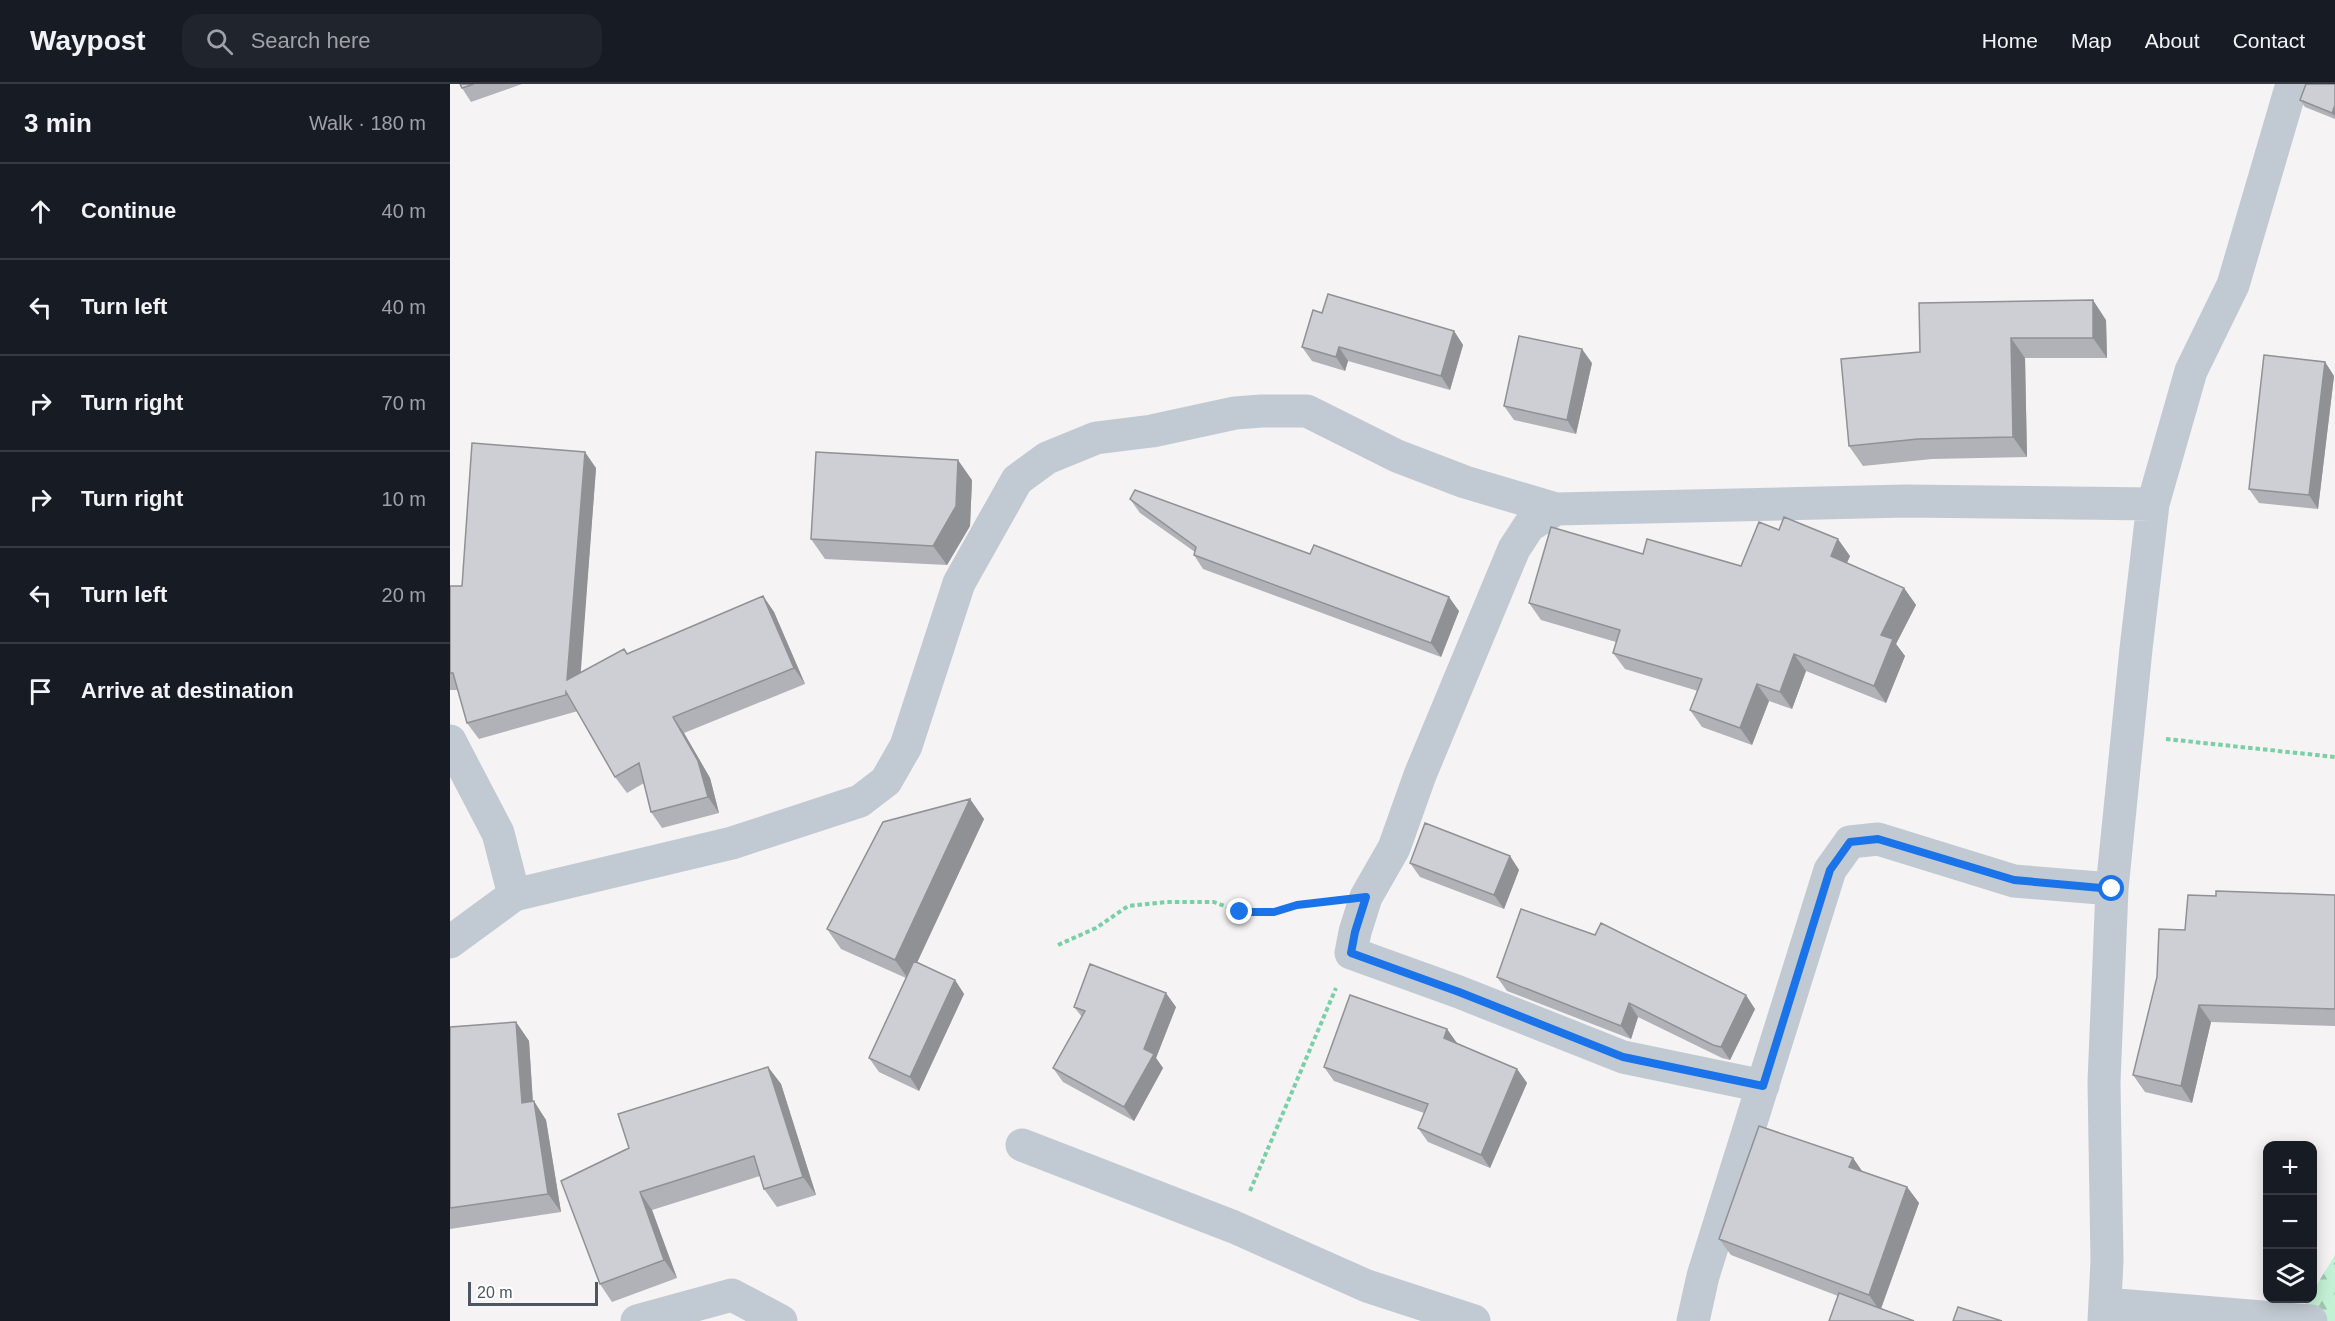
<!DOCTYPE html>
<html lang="en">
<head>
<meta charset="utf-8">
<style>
  body { margin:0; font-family:Arial,sans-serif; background:#20242c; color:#f1f3f6 }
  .controls { position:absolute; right:18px; bottom:18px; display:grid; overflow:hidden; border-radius:12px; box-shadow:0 3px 15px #0003 }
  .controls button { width:54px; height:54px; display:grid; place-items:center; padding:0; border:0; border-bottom:2px solid #363941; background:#171b24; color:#f1f3f6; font:30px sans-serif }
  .scale { position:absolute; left:18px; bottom:15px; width:130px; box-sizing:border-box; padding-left:6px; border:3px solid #4a5661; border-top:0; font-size:16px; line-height:21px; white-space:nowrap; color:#4a5661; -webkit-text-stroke:4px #fff; paint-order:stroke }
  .stop { position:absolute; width:18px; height:18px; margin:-14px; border:4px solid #1a73e8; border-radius:50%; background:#fff }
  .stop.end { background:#1a73e8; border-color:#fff; box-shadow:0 2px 6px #0008 }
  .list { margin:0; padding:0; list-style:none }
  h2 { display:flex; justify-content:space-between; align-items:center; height:78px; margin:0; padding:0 24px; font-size:26px }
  h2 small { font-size:20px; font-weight:400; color:#9ea1a6 }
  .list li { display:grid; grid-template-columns:39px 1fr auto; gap:18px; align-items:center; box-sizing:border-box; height:96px; padding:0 24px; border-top:2px solid #363941 }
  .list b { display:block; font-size:22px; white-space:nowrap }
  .list em { font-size:20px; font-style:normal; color:#9ea1a6 }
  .icon { flex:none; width:33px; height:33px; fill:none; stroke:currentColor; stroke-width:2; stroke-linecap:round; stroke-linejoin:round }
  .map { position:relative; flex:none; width:1885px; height:1237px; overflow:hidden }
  header { display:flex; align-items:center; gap:36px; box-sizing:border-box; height:84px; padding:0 30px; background:#171b24; border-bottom:2px solid #363941 }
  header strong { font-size:28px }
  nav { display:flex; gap:33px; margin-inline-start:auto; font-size:21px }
  .search { width:420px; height:54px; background:#20242c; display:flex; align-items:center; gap:15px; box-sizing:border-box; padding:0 21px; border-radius:18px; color:#9ea1a6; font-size:22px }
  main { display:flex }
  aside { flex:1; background:#171b24 }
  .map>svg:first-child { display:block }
</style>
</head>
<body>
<header>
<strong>Waypost</strong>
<div class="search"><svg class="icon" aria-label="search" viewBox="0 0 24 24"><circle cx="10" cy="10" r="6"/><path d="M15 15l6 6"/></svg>Search here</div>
<nav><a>Home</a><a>Map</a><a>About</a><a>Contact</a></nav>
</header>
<main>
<aside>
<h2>3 min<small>Walk · 180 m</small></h2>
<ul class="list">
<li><svg class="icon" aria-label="ahead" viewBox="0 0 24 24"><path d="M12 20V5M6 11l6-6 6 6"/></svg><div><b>Continue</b></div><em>40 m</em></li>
<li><svg class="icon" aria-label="left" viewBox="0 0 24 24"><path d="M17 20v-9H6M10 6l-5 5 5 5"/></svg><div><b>Turn left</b></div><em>40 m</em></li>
<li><svg class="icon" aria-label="right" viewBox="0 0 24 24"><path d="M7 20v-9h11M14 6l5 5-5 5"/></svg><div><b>Turn right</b></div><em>70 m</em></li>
<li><svg class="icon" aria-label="right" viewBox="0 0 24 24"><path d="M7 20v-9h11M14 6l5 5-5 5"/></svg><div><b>Turn right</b></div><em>10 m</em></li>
<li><svg class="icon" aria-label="left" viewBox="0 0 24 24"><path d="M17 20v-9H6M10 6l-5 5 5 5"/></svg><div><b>Turn left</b></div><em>20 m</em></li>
<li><svg class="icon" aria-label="arrive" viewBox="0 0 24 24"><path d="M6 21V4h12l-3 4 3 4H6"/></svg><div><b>Arrive at destination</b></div></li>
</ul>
</aside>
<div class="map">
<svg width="1885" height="1237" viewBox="0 0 1885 1237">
  <defs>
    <pattern id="forest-firs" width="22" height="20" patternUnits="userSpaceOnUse" patternTransform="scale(1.5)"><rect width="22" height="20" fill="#c3f1d5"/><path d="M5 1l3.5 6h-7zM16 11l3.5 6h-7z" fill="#a0c6b0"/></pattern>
  </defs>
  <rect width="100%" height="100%" fill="#f5f3f3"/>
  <path fill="url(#forest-firs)" d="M1885,1171V1237H1844L1858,1215L1862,1214L1863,1207Z"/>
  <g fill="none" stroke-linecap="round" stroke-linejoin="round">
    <path stroke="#7ad0a6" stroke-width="4" stroke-dasharray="4.5 3" stroke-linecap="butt" d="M1716,655L1885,673
      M608,861L646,844L678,822L717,818H764L790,828H824L847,821L873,818
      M800,1107L886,904"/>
    <path stroke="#c1cad2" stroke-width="33" d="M0,657L48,749L64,811L282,759L410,717L436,697L456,662L509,499L567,396L597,374L646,354L702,347L785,329L812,327H857L947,372L1015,398L1106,425
      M0,858L64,811
      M1313,1002L1173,973L1009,908L901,869L905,848L916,813L944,764L970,691L1064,465L1079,442L1106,425L1456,417L1703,420
      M572,1061L784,1143L917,1202L1024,1237
      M1655,1220L1861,1237
      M187,1237L282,1211L331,1237
      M1243,1237L1253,1192L1380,786L1400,758L1428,755L1564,797L1662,805
      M1654,1237L1657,1177L1654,998L1662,805L1686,565L1703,420L1741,287L1783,201L1842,0"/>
  </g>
  <path fill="#b0b2b7" d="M10,0H72L21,18L12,4Z
    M1885,0V35L1855,23L1850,16Z
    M872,229L1004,247L1013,261L1000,306L898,277L895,287L862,277L852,263Z
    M1656,236L1657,274H1575L1577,373L1482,375L1413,382L1399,362L1470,268Z
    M1875,278L1884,292L1868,425L1809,419L1799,405Z
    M1142,279L1126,350L1064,336L1054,322Z
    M146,384L130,589L174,565L177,570L313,512L324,528L355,600L234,649L260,694L269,729L212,744L201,728L194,699L177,709L165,693L128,627L29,655L17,639L8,606H0V502H12Z
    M522,396L520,442L497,481L375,475L361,455Z
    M680,415L1009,527L991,573L753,485L744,471L745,468L690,429Z
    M1193,470L1291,482L1400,472L1397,479L1454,504L1466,521L1446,560L1455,572L1436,619L1356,587L1342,625L1319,617L1302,661L1252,643L1240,626L1248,607L1175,585L1163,569L1166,558L1091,536L1079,519Z
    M520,715L534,735L467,878L505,896L514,910L469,1007L429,988L419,974L456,894L391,865L377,845Z
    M1060,772L1069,786L1054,825L970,793L960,779Z
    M1885,811V942L1761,938L1742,1019L1695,1008L1683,991L1735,846L1766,812Z
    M1047,893L1305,925L1280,976L1272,974L1188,933L1181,955L1057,907Z
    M624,923H726L706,974L713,984L684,1037L613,998L603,984L632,933Z
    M66,938L79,957L83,1018L96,1036L111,1128L0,1145V943Z
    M997,945L1007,960L1067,985L1077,999L1040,1084L978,1058L968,1044L974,1029L884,997L874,983Z
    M318,983L331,1000L366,1111L327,1123L314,1105L310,1092L202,1126L227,1194L162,1218L150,1200L179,1064Z
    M1403,1074L1412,1087L1457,1103L1469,1119L1431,1225L1388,1212L1281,1171L1269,1155Z"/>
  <path fill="#909195" d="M1885,21V33L1882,29Z
    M1643,216L1656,236L1657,274L1643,254Z
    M1004,247L1013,261L1000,306L991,292Z
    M1561,254L1575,274L1577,373L1563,353Z
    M889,263L898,277L895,287L886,273Z
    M1132,265L1142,279L1126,350L1117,336Z
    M1875,278L1884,292L1868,425L1859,411Z
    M135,368L146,384L129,612L117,596Z
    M508,376L522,396L520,442L497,481L483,462Z
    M1388,455L1400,472L1392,489L1381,472Z
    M1454,504L1466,521L1446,560L1455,572L1436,619L1424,602L1431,551Z
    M313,512L324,528L355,600L344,584Z
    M999,513L1009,527L991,573L981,559Z
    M1344,570L1356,587L1342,625L1330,608Z
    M1307,600L1319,617L1302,661L1290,644Z
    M223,633L234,649L260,694L269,729L258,713Z
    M520,715L534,735L459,896L445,876Z
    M1060,772L1069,786L1054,825L1044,811Z
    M505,896L514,910L469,1007L460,993Z
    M716,909L726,923L706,974L713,984L684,1037L674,1023L694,965Z
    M1296,911L1305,925L1280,976L1271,963Z
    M1179,919L1188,933L1181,955L1171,942Z
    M1749,921L1761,938L1742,1019L1731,1002Z
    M66,938L79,957L84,1038L72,1019Z
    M997,945L1007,959L1003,968L994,954Z
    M318,983L331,1000L366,1111L353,1093Z
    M1067,985L1077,999L1040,1084L1031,1071Z
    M84,1017L96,1036L111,1128L98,1110Z
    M1403,1074L1414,1090L1399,1083Z
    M1457,1103L1469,1119L1430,1227L1419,1211Z
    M190,1108L202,1126L227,1194L214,1176Z"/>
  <path fill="#cdcfd5" stroke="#909195" stroke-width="1.5" d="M10,0H24L12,4Z
    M1856,0H1885V21L1882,29L1850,16Z
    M878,210L1004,247L991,292L889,263L886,273L852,263L863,226L872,229Z
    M1643,216V254H1561L1563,353L1468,355L1399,362L1391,275L1470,268L1469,219Z
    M1069,252L1132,265L1117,336L1054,322Z
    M1814,271L1875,278L1859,411L1799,405Z
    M22,359L135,368L117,596L174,565L177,570L313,512L344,584L223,633L248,677L258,713L201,728L189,679L165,693L116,608V611L17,639L3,589H0V502H12Z
    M366,368L508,376L506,422L483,462L361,455Z
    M685,406L860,470L864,461L999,513L981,559L744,471L746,463L680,415Z
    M1334,433L1388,455L1381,472L1454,504L1431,551L1443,555L1424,602L1344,570L1330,608L1307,600L1290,644L1240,626L1252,595L1163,569L1170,546L1079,519L1101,443L1193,470L1197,455L1291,482L1309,438L1329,446Z
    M520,715L445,876L377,845L433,738Z
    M975,739L1060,772L1044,811L960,779Z
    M1766,807L1885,811V925L1749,921L1731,1002L1683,991L1707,893L1709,845L1735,846L1738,811L1766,812Z
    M1071,825L1145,851L1151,839L1296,911L1271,963L1263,961L1179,919L1171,942L1047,893Z
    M464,877L505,896L460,993L419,974Z
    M640,880L716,909L694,965L704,970L674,1023L603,984L635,927L624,923Z
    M900,911L997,945L994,954L1067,985L1031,1071L968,1044L978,1020L874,983Z
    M66,938L72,1019L84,1017L98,1110L0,1124V943Z
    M318,983L353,1093L314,1105L304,1072L190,1108L214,1176L150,1200L111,1097L179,1064L168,1030Z
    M1309,1042L1403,1074L1399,1083L1457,1103L1419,1211L1269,1155Z
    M1389,1209L1464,1237H1379Z
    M1508,1223L1552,1237H1503Z"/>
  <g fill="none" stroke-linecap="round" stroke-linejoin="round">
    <path stroke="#1a73e8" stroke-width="8" d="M790,828H824L847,821L916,813L905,848L901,869L1009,908L1173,973L1313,1002L1380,786L1400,758L1428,755L1564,796L1662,805"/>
  </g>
</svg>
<div class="controls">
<button>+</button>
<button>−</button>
<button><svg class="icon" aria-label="layers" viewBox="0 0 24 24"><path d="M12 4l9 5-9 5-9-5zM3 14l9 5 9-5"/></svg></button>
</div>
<div class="scale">20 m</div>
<div class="stop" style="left:1662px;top:805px"></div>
<div class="stop end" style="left:790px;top:828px"></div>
</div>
</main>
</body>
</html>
